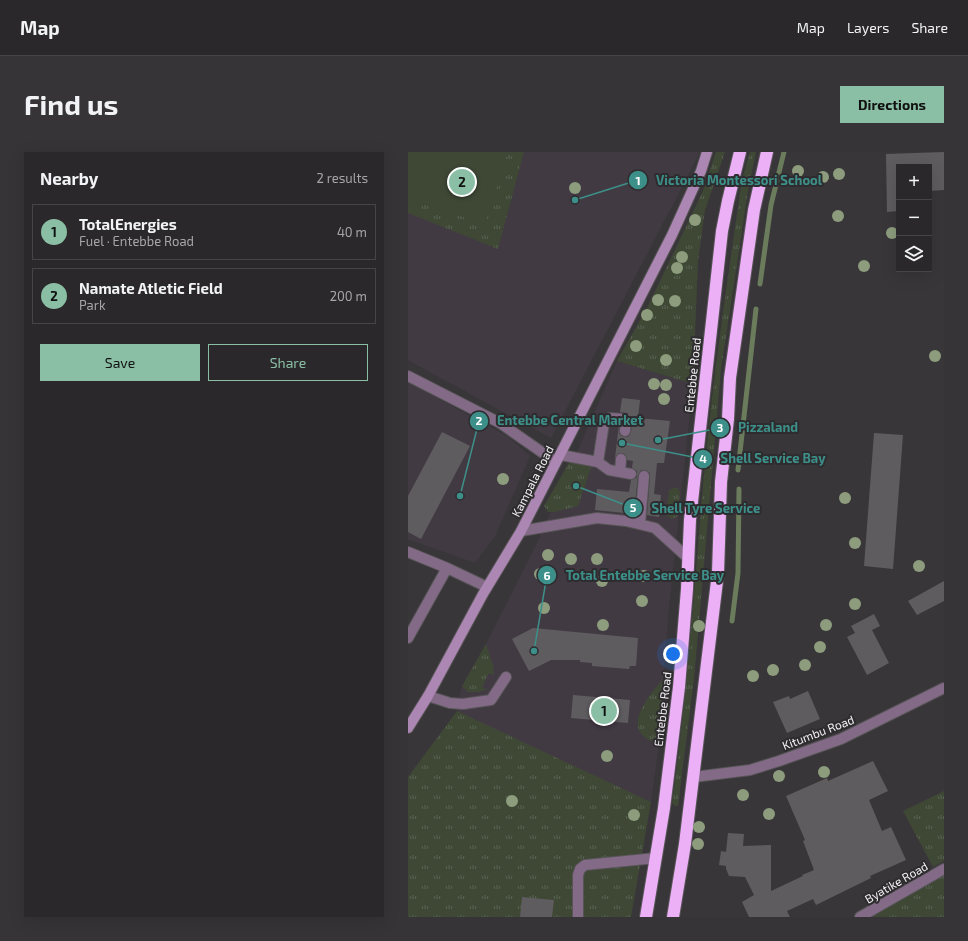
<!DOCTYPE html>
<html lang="en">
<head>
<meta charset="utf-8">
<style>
  body { margin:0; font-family:"Exo 2",sans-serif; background:#373437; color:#f1f3f6 }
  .controls { position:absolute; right:12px; top:12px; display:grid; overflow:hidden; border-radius:0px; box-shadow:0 4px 16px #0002 }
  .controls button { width:36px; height:36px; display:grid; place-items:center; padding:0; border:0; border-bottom:1px solid #474447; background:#2b282b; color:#f1f3f6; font:20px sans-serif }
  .you { position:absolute; left:265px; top:502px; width:14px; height:14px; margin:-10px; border:3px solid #fff; border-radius:50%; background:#1a73e8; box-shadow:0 0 0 6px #1a73e833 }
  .badge { display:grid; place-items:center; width:26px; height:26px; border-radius:50%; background:#8abfa5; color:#111; font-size:13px; font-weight:700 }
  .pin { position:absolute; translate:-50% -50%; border:2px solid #fff; box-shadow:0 1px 4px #0006 }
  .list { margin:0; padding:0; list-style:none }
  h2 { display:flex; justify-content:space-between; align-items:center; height:52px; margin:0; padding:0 16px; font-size:17px }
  h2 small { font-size:13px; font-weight:400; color:#a6a6a9 }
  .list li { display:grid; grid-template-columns:26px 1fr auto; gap:12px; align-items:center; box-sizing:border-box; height:56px; margin:0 8px 8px; padding:0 8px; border:1px solid #474447; border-radius:0px }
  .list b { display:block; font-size:15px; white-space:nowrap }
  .list p { margin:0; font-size:13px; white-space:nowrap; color:#a6a6a9 }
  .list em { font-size:13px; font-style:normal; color:#a6a6a9 }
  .actions { display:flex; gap:8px; padding:12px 16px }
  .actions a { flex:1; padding:9px 0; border:1px solid #8abfa5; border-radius:0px; text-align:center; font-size:14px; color:#8abfa5 }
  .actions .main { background:#8abfa5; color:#111 }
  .icon { flex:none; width:22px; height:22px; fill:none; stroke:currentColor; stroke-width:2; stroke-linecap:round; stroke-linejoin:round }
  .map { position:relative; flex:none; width:536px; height:765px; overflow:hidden; border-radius:0px }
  header { display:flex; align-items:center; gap:24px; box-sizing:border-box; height:56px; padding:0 20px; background:#2b282b; border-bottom:1px solid #474447 }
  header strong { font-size:19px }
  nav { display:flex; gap:22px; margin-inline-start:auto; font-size:14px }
  .intro { display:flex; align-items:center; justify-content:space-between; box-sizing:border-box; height:96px; padding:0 24px }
  h1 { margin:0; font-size:28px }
  .button { padding:10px 18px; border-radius:0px; background:#8abfa5; color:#111; font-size:14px; font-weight:700 }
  main { display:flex; gap:24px; padding:0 24px }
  aside { flex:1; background:#2b282b; border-radius:0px; box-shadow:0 4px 16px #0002 }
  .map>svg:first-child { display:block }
</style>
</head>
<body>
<header>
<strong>Map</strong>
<nav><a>Map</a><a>Layers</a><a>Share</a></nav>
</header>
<div class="intro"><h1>Find us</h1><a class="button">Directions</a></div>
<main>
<aside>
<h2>Nearby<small>2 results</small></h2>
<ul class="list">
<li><span class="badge">1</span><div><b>TotalEnergies</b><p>Fuel · Entebbe Road</p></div><em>40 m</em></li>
<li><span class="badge">2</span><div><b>Namate Atletic Field</b><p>Park</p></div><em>200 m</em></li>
</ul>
<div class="actions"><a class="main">Save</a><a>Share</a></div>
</aside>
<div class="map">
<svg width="536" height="765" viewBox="0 0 536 765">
  <defs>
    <pattern id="grass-tufts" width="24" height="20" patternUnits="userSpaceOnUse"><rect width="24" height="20" fill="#3e4835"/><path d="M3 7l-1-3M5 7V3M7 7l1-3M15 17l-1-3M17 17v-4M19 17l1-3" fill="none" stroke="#5a6353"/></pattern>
  </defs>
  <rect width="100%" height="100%" fill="#393639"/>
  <path fill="#423a43" d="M116,0H291L289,6L143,286L0,208V61L90,96Z
    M209,209L285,232L260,464L251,592L243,650L106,590L49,559L54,534L78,492L129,391Z
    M0,230L99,284L122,304L87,384L67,411L0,387Z"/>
  <path fill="url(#grass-tufts)" d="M0,0H116L90,97L0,61Z
    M308,0H317L297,58L290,109L285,232L209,209L240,154L295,39Z
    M342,0H348L340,39L313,217L286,527L270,654H267L264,651C279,546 286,440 295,334C304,232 319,130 334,28Z
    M162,309H171L183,316L170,354L147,360H140L136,354Z
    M265,336H270L272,340L269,365L263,367L258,362L261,338Z
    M78,492L85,513L86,523L81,521L74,535L79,537L71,540H60L54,534Z
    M256,526L251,592C247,590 242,589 239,587C215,572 244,540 256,526Z
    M49,559L243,650L223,765H0V625Z
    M536,639V709L525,715L495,659Z
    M536,722V765H460Z"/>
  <path fill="#3e4835" d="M0,0H100L77,72L0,47Z"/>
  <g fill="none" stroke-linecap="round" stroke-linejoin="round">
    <path stroke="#6a7c5b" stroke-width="5" d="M352,132L363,53L376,0
      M330,318L348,157
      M324,469L330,421L331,337"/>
  </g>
  <path fill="#5f5c5f" d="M536,0V38L521,39V15H491V59L479,60L478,2Z
    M214,246L232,248L230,266L262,269L256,311H249L246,342L253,343L251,365L239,363L242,325V321L237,318H233L230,323L226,362L187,358L189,337L221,340L223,328L228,326L229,324V319L224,316L225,309L219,308L217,302L211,301L207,306L211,273V281L213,284L220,285L223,280L224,271L223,266L219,261L212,260Z
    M34,280L62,294L13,387L0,380V344Z
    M466,281L495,283L485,417L456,414Z
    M536,429V449L509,463L500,449Z
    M466,462L472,474L464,478L481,511L459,523L439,485L447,481L443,474Z
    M125,476L230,486L228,514H222L221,517L184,514V511L172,510V508H143L121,519L104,487Z
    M400,539L412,567L379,581L365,550L381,544L382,547Z
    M165,543L222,548L220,571L163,566Z
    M465,609L480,639L461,648L474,679L483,675L498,708L462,724L463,726L408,753L405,747L379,759L382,765H341L334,750L346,743L337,725L321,724L318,717V714L311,713L313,699L318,700L320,681L336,682L335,694L363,693V739L395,724L394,723L406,718L395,689L397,688L378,644L419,626L420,629Z
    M114,745L146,748L144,765H112Z"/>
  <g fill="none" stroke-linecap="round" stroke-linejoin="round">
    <g stroke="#575457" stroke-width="12">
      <path id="lane" d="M153,303L190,310L201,318L223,322
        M190,310L196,271L202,266L216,267L218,270L217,279
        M212,320L213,307
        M232,372L236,324
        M113,379L189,366L218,369L247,376L280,406
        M20,544L42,551L55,552L83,548L98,525
        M170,765V723L172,717L177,713L248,706"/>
    </g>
    <g stroke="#575457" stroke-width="12">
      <path id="street" d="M0,224L92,271L148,310
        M0,400L39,416L79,435
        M0,486L39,416
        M286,625L342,618L371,609L433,587L536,536
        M452,765L536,717"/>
    </g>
    <g stroke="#575457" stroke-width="12">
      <path id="secondary" d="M0,576L20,544L75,442L113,379L264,83L293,19L299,0"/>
    </g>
    <g stroke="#575457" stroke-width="14">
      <path id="highway" d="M238,765L256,656L271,535L279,437L282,368L314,79L320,49L332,0
        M265,765L277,692L310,421L313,330L320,267L322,226L346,58L359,0"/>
    </g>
    <use href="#lane" stroke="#836b87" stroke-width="10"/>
    <use href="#street" stroke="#836b87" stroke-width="10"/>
    <use href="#secondary" stroke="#ad87b3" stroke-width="10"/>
    <use href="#highway" stroke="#ebb0f5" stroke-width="12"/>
  </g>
  <g fill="#8c9c7d">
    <circle cx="390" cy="19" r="6"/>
    <circle cx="431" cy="22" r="6"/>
    <circle cx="415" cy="25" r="6"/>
    <circle cx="167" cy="36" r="6"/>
    <circle cx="430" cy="64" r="6"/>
    <circle cx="287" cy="68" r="6"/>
    <circle cx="484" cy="81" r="6"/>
    <circle cx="274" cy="105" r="6"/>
    <circle cx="456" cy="114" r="6"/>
    <circle cx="269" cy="116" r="6"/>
    <circle cx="250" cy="148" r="6"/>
    <circle cx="267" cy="149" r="6"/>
    <circle cx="239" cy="163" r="6"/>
    <circle cx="228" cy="194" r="6"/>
    <circle cx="527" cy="204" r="6"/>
    <circle cx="258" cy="208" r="6"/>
    <circle cx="246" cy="232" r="6"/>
    <circle cx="258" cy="233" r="6"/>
    <circle cx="256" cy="247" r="6"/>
    <circle cx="95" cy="327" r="6"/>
    <circle cx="437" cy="346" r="6"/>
    <circle cx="447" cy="391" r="6"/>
    <circle cx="140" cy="403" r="6"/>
    <circle cx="163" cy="407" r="6"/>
    <circle cx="189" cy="407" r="6"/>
    <circle cx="511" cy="414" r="6"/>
    <circle cx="132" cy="422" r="6"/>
    <circle cx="236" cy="424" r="6"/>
    <circle cx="194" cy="429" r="6"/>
    <circle cx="234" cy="449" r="6"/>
    <circle cx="447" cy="452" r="6"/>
    <circle cx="136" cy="456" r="6"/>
    <circle cx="195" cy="473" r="6"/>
    <circle cx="418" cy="473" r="6"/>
    <circle cx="291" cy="474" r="6"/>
    <circle cx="412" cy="495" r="6"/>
    <circle cx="397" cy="513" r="6"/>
    <circle cx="365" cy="518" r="6"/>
    <circle cx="345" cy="524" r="6"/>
    <circle cx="199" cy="604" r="6"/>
    <circle cx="416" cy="620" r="6"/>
    <circle cx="371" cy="624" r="6"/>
    <circle cx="335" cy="643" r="6"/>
    <circle cx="104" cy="649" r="6"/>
    <circle cx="361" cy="662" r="6"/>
    <circle cx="226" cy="663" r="6"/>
    <circle cx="291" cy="675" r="6"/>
    <circle cx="290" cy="692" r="6"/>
  </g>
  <g text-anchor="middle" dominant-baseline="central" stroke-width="4" stroke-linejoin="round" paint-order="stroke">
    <g font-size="12" fill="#f3f1f3" stroke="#2e2c2f">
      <text transform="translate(284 223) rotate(-84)">Entebbe Road</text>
      <text transform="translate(124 329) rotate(-63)">Kampala Road</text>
      <text transform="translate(254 557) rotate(-83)">Entebbe Road</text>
      <text transform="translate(410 580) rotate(-21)">Kitumbu Road</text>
      <text transform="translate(488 730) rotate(-30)">Byatike Road</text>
    </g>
  </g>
  <path fill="none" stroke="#3d8f89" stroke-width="1.5" d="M167 48L230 28M52 344L71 269M250 288L312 276M214 291L295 307M168 334L225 356M126 499L139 423"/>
  <g fill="#3d8f89" stroke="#2e2c2f" stroke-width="1.5">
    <circle cx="167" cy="48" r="4"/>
    <circle cx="52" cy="344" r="4"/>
    <circle cx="250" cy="288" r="4"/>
    <circle cx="214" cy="291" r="4"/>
    <circle cx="168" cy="334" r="4"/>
    <circle cx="126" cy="499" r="4"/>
    <circle cx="230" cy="28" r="10"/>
    <circle cx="71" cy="269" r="10"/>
    <circle cx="312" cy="276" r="10"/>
    <circle cx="295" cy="307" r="10"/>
    <circle cx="225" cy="356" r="10"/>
    <circle cx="139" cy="423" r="10"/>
  </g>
  <g font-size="12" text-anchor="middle" font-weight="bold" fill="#fff">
    <text x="230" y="33">1</text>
    <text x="71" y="273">2</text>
    <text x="312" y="280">3</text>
    <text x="295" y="311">4</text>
    <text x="225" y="360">5</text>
    <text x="139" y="428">6</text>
  </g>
  <g font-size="13" text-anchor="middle" font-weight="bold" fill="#3d8f89" stroke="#2e2c2f" stroke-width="4" stroke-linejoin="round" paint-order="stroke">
    <text x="331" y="33">Victoria Montessori School</text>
    <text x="162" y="273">Entebbe Central Market</text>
    <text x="360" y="280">Pizzaland</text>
    <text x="365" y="311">Shell Service Bay</text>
    <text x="298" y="361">Shell Tyre Service</text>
    <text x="237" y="428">Total Entebbe Service Bay</text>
  </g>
</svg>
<div class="controls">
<button>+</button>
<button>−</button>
<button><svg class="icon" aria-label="layers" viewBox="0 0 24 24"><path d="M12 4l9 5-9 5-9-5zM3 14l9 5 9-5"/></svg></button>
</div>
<div class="you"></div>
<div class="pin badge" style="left:196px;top:559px">1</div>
<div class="pin badge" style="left:54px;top:30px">2</div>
</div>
</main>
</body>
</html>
